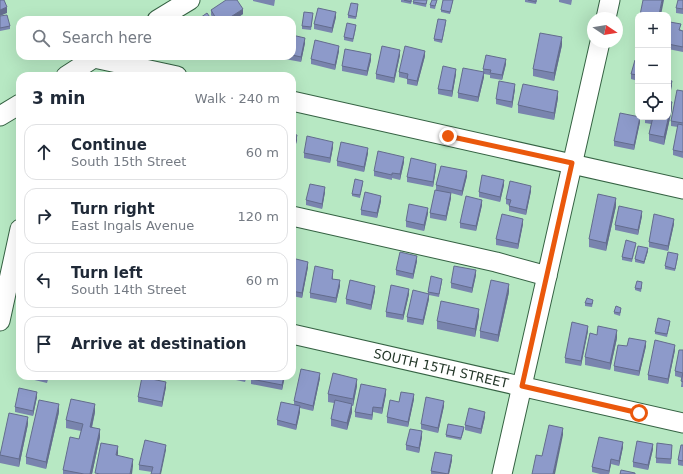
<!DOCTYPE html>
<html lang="en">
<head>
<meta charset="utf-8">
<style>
  body { margin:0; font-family:"DejaVu Sans",sans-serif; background:#f6f6f7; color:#1f2937 }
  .controls { position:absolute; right:12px; top:12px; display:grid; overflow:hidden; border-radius:8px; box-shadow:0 4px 16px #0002 }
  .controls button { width:36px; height:36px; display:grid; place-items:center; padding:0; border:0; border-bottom:1px solid #e0e1e3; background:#fff; color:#1f2937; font:20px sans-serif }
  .compass { position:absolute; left:587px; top:12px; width:36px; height:36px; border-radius:50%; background:#fff; box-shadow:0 4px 16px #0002; rotate:102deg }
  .stop { position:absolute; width:12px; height:12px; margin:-9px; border:3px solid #ea580c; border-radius:50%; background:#fff }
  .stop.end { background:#ea580c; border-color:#fff; box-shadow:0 1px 4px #0008 }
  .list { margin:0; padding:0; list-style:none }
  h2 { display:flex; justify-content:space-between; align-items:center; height:52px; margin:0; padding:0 16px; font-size:17px }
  h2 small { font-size:13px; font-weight:400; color:#747a83 }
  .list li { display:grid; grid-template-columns:26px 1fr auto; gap:12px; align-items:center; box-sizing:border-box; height:56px; margin:0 8px 8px; padding:0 8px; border:1px solid #e0e1e3; border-radius:12px }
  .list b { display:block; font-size:15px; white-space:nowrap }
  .list p { margin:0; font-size:13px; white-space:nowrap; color:#747a83 }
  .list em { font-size:13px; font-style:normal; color:#747a83 }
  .icon { flex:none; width:22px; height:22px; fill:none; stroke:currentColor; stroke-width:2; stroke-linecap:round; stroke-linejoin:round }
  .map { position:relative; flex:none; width:683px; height:474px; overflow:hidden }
  .search { position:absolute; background:#fff; box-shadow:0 4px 16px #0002; left:16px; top:16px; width:280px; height:44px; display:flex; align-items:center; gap:10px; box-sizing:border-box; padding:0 14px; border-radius:12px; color:#747a83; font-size:15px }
  .panel { position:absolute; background:#fff; box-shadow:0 4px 16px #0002; left:16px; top:72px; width:280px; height:308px; border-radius:12px }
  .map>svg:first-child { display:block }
</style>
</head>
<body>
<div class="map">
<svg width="683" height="474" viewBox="0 0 683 474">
  <rect width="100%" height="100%" fill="#b7e8c3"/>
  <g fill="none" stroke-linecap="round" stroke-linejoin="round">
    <g stroke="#356243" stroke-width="21">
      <g id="minor">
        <path d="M606,18L610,0"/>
        <path d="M157,20L190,0"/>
        <path d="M94,58L177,76"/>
        <path d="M66,76L97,56"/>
        <path d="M292,101L683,189"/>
        <path d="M0,116L20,104"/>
        <path d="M292,216L496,262L547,276"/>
        <path d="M0,321L20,229"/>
        <path id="s1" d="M292,334L683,423"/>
        <path d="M502,474L600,42"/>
      </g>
    </g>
    <use href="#minor" stroke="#fff" stroke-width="19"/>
  </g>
  <path fill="#7984ae" d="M253,0H275L274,6L253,1Z
    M401,0H412L411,4L401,2Z
    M427,0L426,7L413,4V2Z
    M437,0L435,9L430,8V5Z
    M453,0L450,14L441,12V10Z
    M525,0H537L536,4L525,2Z
    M559,0H572L571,5L559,2Z
    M683,0V14L676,13V8Z
    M358,7L356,19L348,18V15Z
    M211,10L243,14L234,20H214L211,15Z
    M313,15L311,30L302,29V26Z
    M0,16L10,26V29L0,31Z
    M336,17L332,33L314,29V24Z
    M446,23L442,43L434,41V39Z
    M638,24V38L637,37V30Z
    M356,28L353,42L344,40V37Z
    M681,29L680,30L683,31V52L668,49V32Z
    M292,35L305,43L301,62L274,57V56H292Z
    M562,45L554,81L533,76V69Z
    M339,51L335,70L311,64V59Z
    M400,55L394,83L376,79V74Z
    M425,56L417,86L407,84V79L399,77V72Z
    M371,60L367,76L342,71V66Z
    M638,61V81L631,79V74Z
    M506,64L502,80L490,78V75L484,74V77L478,102L458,98V93L483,72V69Z
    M456,74L452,97L438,94V89Z
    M515,89L512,108L496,104V99Z
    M683,91V158L673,155V150L678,127L671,126V121Z
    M558,98L554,120L518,113V105Z
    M672,109L664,145L649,141V134L651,124L645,123V117H668Z
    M640,122L634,150L614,146V141Z
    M292,134L297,140L293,156H292Z
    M333,147L330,163L304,158V153Z
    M368,153L364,172L337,166V161Z
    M404,162L400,180L392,178V180L374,176V171Z
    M436,169L433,187L407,182V177Z
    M467,176L462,196L451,193V198L446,221L430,218V213L436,190V185Z
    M363,183L360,198L352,196V194Z
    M504,185L500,202L479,197V192Z
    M531,191L526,215L509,211V205L506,204V199Z
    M325,192L322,209L306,205V200Z
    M381,201L377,218L361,215V210Z
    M482,205L476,231L460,228V223Z
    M616,206L606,251L589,247V239Z
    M428,213L424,231L406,227V221Z
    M642,216L638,235L615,230V225Z
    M523,224L518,249L496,245V239Z
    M674,224L668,251L649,247V242Z
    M636,245L632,262L622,260V257Z
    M648,251L644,264L635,262V259Z
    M678,257L675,271L665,269V266Z
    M292,258L308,267L302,298L292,296Z
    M417,261L413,279L396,275V270Z
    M333,275V279L340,286L336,303L310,298V293Z
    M476,275L472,293L451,288V283Z
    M442,281L439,297L429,295V299L423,325L407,322V317L428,293V292Z
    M642,285L641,292L635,290V288Z
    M375,291L371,310L346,304V299Z
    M509,292L498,342L480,338V331Z
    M409,294L403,320L386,317V312Z
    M593,302L592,307L585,306V303Z
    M621,310L620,316L614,314V312Z
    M479,316L475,337L437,329V321Z
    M670,323L667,337L655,334V332Z
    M588,331L581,366L565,363V358Z
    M617,338L610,370L585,365V357Z
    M627,346H646L639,376L614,371V366Z
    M675,350L668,384L648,380V375Z
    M683,350V387H681L682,378L675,376V371Z
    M26,376H49L47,383L26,378Z
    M94,376H111L110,379Z
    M218,376H247L245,382Z
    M285,376L282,390L251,384V379Z
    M320,378L313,411L300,408V412L296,430L277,425V420L294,405V401Z
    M357,386L353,406H352V412L347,430L331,426V419L334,403L328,402V394Z
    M166,387L162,407L138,402V397Z
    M386,394L382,414L373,412L372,420L355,417V412Z
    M37,397L33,416L15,412V407Z
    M414,399L408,427L387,423V417Z
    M444,406L438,433L421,429V424Z
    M59,412L46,469L26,464V457Z
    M95,412L92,428L100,437L92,474H63V470L79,439L81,431L66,428V420Z
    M485,417L481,434L465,430V425Z
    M28,424L19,467L0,463V455Z
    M464,430L461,440L446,437V435Z
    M422,437L419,453L406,450V445Z
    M683,445V466L678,465V460Z
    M623,447L619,466L611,464L609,474H600L592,472V467Z
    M653,449L648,470L633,467V462Z
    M166,450L152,472L139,470V465Z
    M672,450L671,464L656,463V458Z
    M452,460L449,474H431V471Z"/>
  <path fill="#636c8d" d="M662,0H664L661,15H659Z
    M7,7V13L0,16V10Z
    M243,9V14L234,20H226Z
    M336,12V17L332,33V28Z
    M562,37V45L554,81V73Z
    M305,38V43L301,62V57Z
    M339,46V51L335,70V65Z
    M400,50V55L394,83V78Z
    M425,51V56L417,86V81Z
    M371,54V60L367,76V71Z
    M506,59V64L502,80V75Z
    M456,69V74L452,97V91Z
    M484,72V77L478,102V97Z
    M672,81V86L669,99V94Z
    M515,84V89L512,108V102Z
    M558,91V98L554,120V113Z
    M672,102V109L664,145V137Z
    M640,117V122L634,150V145Z
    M297,135V140L293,156V151Z
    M333,142V147L330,163V158Z
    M368,148V153L364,172V167Z
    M404,157V162L400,180V174Z
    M436,164V169L433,187V182Z
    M467,171V176L462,196V191Z
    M504,180V185L500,202V197Z
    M531,186V191L526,215V210Z
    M325,187V192L322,209V204Z
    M451,193V198L446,221V216Z
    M381,196V201L377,218V213Z
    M616,198V206L606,251V243Z
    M482,200V205L476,231V226Z
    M428,208V213L424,231V225Z
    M642,211V216L638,235V230Z
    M523,219V224L518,249V244Z
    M674,219V224L668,251V246Z
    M648,248V251L644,264V262Z
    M417,256V261L413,279V274Z
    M308,262V267L302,298V293Z
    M476,270V275L472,293V288Z
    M340,280V286L336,303V298Z
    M509,284V292L498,342V335Z
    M375,286V291L371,310V305Z
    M409,289V294L403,320V315Z
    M429,294V299L423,325V320Z
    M479,309V316L475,337V329Z
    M588,326V331L581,366V361Z
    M617,330V338L610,370V363Z
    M646,341V346L639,376V371Z
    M675,345V350L668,384V379Z
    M320,373V378L313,411V406Z
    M284,376H285L282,390V385Z
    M357,379V386L353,406V399Z
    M166,382V387L162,407V402Z
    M386,389V394L382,414V408Z
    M37,392V397L33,416V411Z
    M414,394V399L408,427V422Z
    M444,401V406L438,433V428Z
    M59,404V412L46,469V462Z
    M95,404V412L90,435V427Z
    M352,404V412L347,430V423Z
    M300,406V412L296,430V425Z
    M373,407V412L372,420V415Z
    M485,412V417L481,434V429Z
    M28,417V424L19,467V459Z
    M563,428V435L555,474H553Z
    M100,429V437L92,474H90Z
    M422,431V437L419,453V448Z
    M623,442V447L619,466V461Z
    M653,444V449L648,470V465Z
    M166,445V450L161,474H160Z
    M118,446V454L116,463V455Z
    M452,455V460L449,474H448Z
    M133,459V466L132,474H130Z
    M611,459V464L609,474V471Z"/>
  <path fill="#8d9aca" stroke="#636c8d" d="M0,0H4L7,7L0,10Z
    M226,0H237L243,9L226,20H217L211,10Z
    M404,0H411V2Z
    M414,0H427L426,4L413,2Z
    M432,0H437L435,6L430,5Z
    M443,0H453L450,12L441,10Z
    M528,0H536V2Z
    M643,0H662L659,15H640Z
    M678,0H683V9L676,8Z
    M351,3L358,4L356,17L348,15Z
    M318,8L336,12L332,28L314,24Z
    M304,12L313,13L311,27L302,26Z
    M207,13L212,20H197Z
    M7,15L10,26L0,28V16Z
    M438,19L446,20L442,40L434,39Z
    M670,22L681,24L679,30L683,31V47L668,44V32Z
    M347,23L356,25L353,39L344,37Z
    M540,33L562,37L554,73L533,69Z
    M292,35L305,38L301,57L292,55Z
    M315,40L339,46L335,65L311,59Z
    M382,46L400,50L394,78L376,74Z
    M405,46L425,51L417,81L407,79L408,74L399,72Z
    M345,49L371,54L367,71L342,66Z
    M486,55L506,59L502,75L490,73L491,70L483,69Z
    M635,60L638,61V75L631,74Z
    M443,66L456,69L452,91L438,89Z
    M463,68L484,72L478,97L458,93Z
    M668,80L672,81L669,94H668Z
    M499,81L515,84L512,102L496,99Z
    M523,84L558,91L554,113L518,105Z
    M677,90L683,91V123L671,121Z
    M668,101L672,102L664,137L649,134L653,117H651H668Z
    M620,113L640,117L634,145L614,141Z
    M678,124L683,125V152L673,150Z
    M292,134L297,135L293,151H292Z
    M307,136L333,142L330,158L304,153Z
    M341,142L368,148L364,167L337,161Z
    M378,151L404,157L400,174L392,173V175L374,171Z
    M411,158L436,164L433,182L407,177Z
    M441,166L467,171L462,191L436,185Z
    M482,175L504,180L500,197L479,192Z
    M355,179L363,181L360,195L352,194Z
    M510,181L531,186L526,210L509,206L511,200L506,199Z
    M310,184L325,187L322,204L306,200Z
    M435,190L451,193L446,216L430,213Z
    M365,192L381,196L377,213L361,210Z
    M598,194L616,198L606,243L589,239Z
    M466,196L482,200L476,226L460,223Z
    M409,204L428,208L424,225L406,221Z
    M619,206L642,211L638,230L615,225Z
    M502,214L523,219L518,244L496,239Z
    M654,214L674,219L668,246L649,242Z
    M626,240L636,243L632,259L622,257Z
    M638,246L648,248L644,262L635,259Z
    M400,252L417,256L413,274L396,270Z
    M668,252L678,254L675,269L665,266Z
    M292,258L308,262L302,293L292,291Z
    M315,266L333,270L332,279L340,280L336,298L310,293Z
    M454,266L476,270L472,288L451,283Z
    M431,276L442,279L439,294L428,292Z
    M350,280L375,286L371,305L346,299Z
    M491,280L509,284L498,335L480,331Z
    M637,281L642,282L641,289L635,288Z
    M391,285L409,289L403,315L386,312Z
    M413,290L429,294L423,320L407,317Z
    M587,298L593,300L592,304L585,303Z
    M441,301L479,309L475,329L437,321Z
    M616,306L621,308L620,313L614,312Z
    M658,318L670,321L667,334L655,332Z
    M572,322L588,326L581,361L565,358Z
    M598,326L617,330L610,363L585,357L590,333L597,335Z
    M629,338L646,341L639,371L614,366L618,345L627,346Z
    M655,340L675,345L668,379L648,375Z
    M679,350H683V382L681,381L683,373L675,371Z
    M301,369L320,373L313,406L294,401Z
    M333,373L357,379L353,399L328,394Z
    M41,376H48L47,377Z
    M251,376H284L282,385L251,379Z
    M142,377L166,382L162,402L138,397Z
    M361,384L386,389L382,408L373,407L372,415L355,412Z
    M19,388L37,392L33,411L15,407Z
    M401,392L414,394L408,422L387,417L390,400L399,402Z
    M426,397L444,401L438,428L421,424Z
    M71,399L95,404L90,427L100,429L90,474H84L63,470L70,437L79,439L83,424L66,420Z
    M39,400L59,404L46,462L26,457Z
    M335,400L352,404L347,423L331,419Z
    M281,402L300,406L296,425L277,420Z
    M469,408L485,412L481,429L465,425Z
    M9,413L28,417L19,459L0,455Z
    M448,424L464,427L461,438L446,435Z
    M549,425L563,428L553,474H532L536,455L542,456Z
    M410,429L422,431L419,448L406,445Z
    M599,437L623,442L619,461L611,459L609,471L592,467Z
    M145,440L166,445L160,474H151L153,467L139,465Z
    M637,441L653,444L648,465L633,462Z
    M101,443L118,446L116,455L133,459L130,474H100L95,473Z
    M657,443L672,445L671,459L656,458Z
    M681,445H683V461L678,460Z
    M435,452L452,455L448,474L431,471Z
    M621,470L635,473V474H620Z"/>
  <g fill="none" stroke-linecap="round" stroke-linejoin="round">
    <path stroke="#ea580c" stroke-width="5" d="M448,136L572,163L522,386L639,413"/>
  </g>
  <g text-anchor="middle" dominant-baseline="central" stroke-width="3" stroke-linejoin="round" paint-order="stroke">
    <g font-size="13" fill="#243729" stroke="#f4fef6">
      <text stroke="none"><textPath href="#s1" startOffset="153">SOUTH 15TH STREET</textPath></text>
    </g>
  </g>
</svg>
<div class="controls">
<button>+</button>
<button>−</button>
<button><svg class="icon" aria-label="locate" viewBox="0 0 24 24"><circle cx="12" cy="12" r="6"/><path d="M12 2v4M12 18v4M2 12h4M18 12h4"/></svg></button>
</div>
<svg class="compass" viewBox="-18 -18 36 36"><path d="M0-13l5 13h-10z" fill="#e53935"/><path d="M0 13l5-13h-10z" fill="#747a83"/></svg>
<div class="stop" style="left:639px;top:413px"></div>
<div class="stop end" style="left:448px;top:136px"></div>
<div class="search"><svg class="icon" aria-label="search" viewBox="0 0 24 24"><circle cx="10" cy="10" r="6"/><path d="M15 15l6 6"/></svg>Search here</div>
<section class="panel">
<h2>3 min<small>Walk · 240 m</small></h2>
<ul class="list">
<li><svg class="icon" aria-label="ahead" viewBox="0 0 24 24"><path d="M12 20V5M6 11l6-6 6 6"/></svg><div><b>Continue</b><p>South 15th Street</p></div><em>60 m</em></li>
<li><svg class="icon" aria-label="right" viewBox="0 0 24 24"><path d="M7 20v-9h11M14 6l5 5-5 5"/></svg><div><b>Turn right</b><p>East Ingals Avenue</p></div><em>120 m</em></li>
<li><svg class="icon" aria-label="left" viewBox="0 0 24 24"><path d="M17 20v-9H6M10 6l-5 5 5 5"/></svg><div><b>Turn left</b><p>South 14th Street</p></div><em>60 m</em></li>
<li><svg class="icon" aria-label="arrive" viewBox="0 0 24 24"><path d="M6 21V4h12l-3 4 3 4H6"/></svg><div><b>Arrive at destination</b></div></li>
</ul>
</section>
</div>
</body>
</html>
